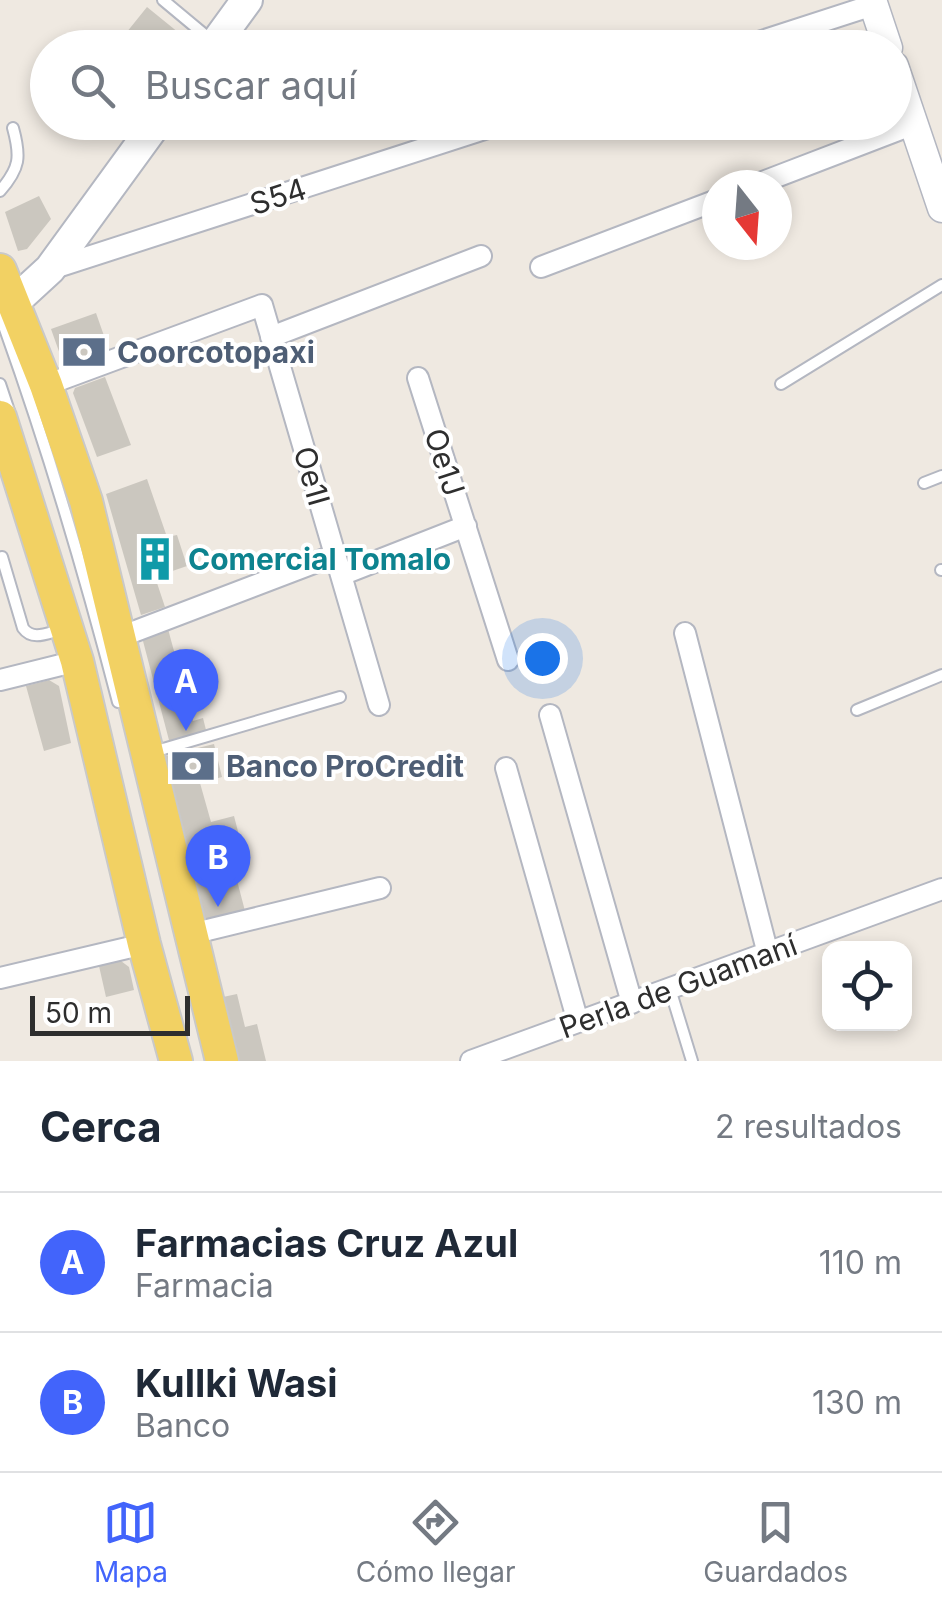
<!DOCTYPE html>
<html lang="es">
<head>
<meta charset="utf-8">
<style>
  body { margin:0; font-family:Inter,sans-serif; background:#f6f6f7; color:#1f2937 }
  .controls { position:absolute; right:30px; bottom:30px; display:grid; overflow:hidden; border-radius:20px; box-shadow:0 5px 15px #0003 }
  .controls button { width:90px; height:90px; display:grid; place-items:center; padding:0; border:0; border-bottom:2px solid #e0e1e3; background:#fff; color:#1f2937; font:50px sans-serif }
  .compass { position:absolute; left:702px; top:170px; width:90px; height:90px; border-radius:50%; background:#fff; box-shadow:0 5px 15px #0003; rotate:163deg }
  .scale { position:absolute; left:30px; bottom:25px; width:160px; box-sizing:border-box; padding-left:10px; border:5px solid #2e2e2e; border-top:0; font-size:28px; line-height:35px; white-space:nowrap; color:#2e2e2e; -webkit-text-stroke:8px #fff; paint-order:stroke }
  .you { position:absolute; left:542px; top:658px; width:35px; height:35px; margin:-25px; border:8px solid #fff; border-radius:50%; background:#1a73e8; box-shadow:0 0 0 15px #1a73e833 }
  .badge { display:grid; place-items:center; width:65px; height:65px; border-radius:50%; background:#4264fb; color:#fff; font-size:32px; font-weight:700 }
  .pin { position:absolute; translate:-50% -82px; filter:drop-shadow(0 2px 5px #0008) }
  .pin::after { content:''; position:absolute; top:52px; width:35px; height:30px; background:inherit; clip-path:polygon(0 0,100% 0,50% 100%) }
  .list { margin:0; padding:0; list-style:none }
  h2 { display:flex; justify-content:space-between; align-items:center; height:130px; margin:0; padding:0 40px; font-size:42px }
  h2 small { font-size:32px; font-weight:400; color:#747a83 }
  .list li { display:grid; grid-template-columns:65px 1fr auto; gap:30px; align-items:center; box-sizing:border-box; height:140px; padding:0 40px; border-top:2px solid #e0e1e3 }
  .list b { display:block; font-size:38px; white-space:nowrap }
  .list p { margin:0; font-size:32px; white-space:nowrap; color:#747a83 }
  .list em { font-size:32px; font-style:normal; color:#747a83 }
  .icon { flex:none; width:55px; height:55px; fill:none; stroke:currentColor; stroke-width:2; stroke-linecap:round; stroke-linejoin:round }
  .map { position:relative; flex:none; width:942px; height:1061px; overflow:hidden }
  .search { position:absolute; background:#fff; box-shadow:0 5px 15px #0003; left:30px; right:30px; top:30px; height:110px; display:flex; align-items:center; gap:25px; box-sizing:border-box; padding:0 35px; border-radius:55px; color:#747a83; font-size:38px }
  .sheet { height:410px; background:#fff }
  nav { display:flex; justify-content:space-around; align-items:center; box-sizing:border-box; height:140px; border-top:2px solid #e0e1e3; background:#fff; font-size:28px; color:#747a83 }
  nav a { display:grid; justify-items:center; gap:5px }
  nav .on { color:#4264fb }
  .map>svg:first-child { display:block }
</style>
</head>
<body>
<div class="map">
<svg width="942" height="1061" viewBox="0 0 942 1061">
  <rect width="100%" height="100%" fill="#efe9e1"/>
  <path fill="#cbc7bf" d="M147,7L179,33L167,48H114Z
    M39,196L51,219L27,249L18,251L5,212Z
    M96,313L109,350L70,364L62,360L51,329Z
    M105,377L131,445L97,457L73,393L75,388Z
    M147,479L167,537L177,535L187,566L155,577L165,607L141,615L106,494Z
    M168,629L193,721L203,718L207,734L170,744L143,641L145,635Z
    M49,680L59,686L71,743L44,751L26,686Z
    M214,744L222,777L200,783L211,822L234,816L241,843L228,846L245,911L205,921L165,756Z
    M121,961L129,967L134,990L106,997L99,966Z
    M237,994L245,1027L257,1024L266,1061H239L223,997Z"/>
  <g fill="none" stroke-linecap="round" stroke-linejoin="round">
    <g stroke="#b4b7c1" stroke-width="14">
      <path id="service" d="M163,0L211,40
        M0,191C20,168 21,157 13,128
        M0,315C46,442 84,571 118,702
        M0,384L9,411
        M781,384L942,285
        M924,483L942,476
        M2,557L23,628C33,642 49,632 63,629
        M941,570H942
        M857,710L942,675
        M153,752L340,697
        M670,989L692,1061"/>
    </g>
    <g stroke="#b4b7c1" stroke-width="24">
      <path id="minor" d="M740,48L873,5
        M755,185L914,124
        M541,267L717,200
        M51,269L506,122
        M271,337L481,256
        M418,378L508,660
        M46,385L262,305L379,705
        M341,575L466,526
        M685,633L768,954
        M120,637L335,555
        M0,680L77,661
        M550,715L632,1003
        M506,768L578,1022
        M191,934L380,888
        M0,978L144,944
        M471,1061L942,889"/>
    </g>
    <g stroke="#b4b7c1" stroke-width="31">
      <path id="tertiary" d="M872,0L888,48
        M894,66L942,208"/>
    </g>
    <g stroke="#b4b7c1" stroke-width="34">
      <path id="secondary" d="M212,48L247,0
        M0,311L13,303L50,269L157,122"/>
    </g>
    <g stroke="#c9c9c9" stroke-width="36">
      <path id="primary" d="M0,270L46,385L86,501L222,1061
        M0,417L77,661L144,944L176,1061"/>
    </g>
    <use href="#service" stroke="#fff" stroke-width="10"/>
    <use href="#minor" stroke="#fff" stroke-width="20"/>
    <use href="#tertiary" stroke="#fff" stroke-width="28"/>
    <use href="#secondary" stroke="#fff" stroke-width="30"/>
    <use href="#primary" stroke="#f2d163" stroke-width="32"/>
  </g>
  <defs>
    <g id="bank-bare" transform="scale(3.45)"><path d="M-6-4H6V4H-6ZM0-2.3a2.3 2.3 0 1 0 0 4.6a2.3 2.3 0 1 0 0-4.6Z" fill="#5c6f8a" stroke="#fff" stroke-width="2.5" paint-order="stroke"/></g>
    <g id="building-bare" transform="scale(3.45)"><path d="M-4-6H4V6H1V3H-1V6H-4ZM-2.5-4.3h1.7v1.8h-1.7ZM.8-4.3h1.7v1.8H.8ZM-2.5-1h1.7V.8h-1.7ZM.8-1h1.7V.8H.8Z" fill="#0f9aa8" stroke="#fff" stroke-width="2.5" paint-order="stroke"/></g>
  </defs>
  <g fill-rule="evenodd">
    <use href="#bank-bare" x="84" y="352"/>
    <use href="#building-bare" x="155" y="559"/>
    <use href="#bank-bare" x="193" y="766"/>
  </g>
  <g text-anchor="middle" dominant-baseline="central" stroke-width="8" stroke-linejoin="round" paint-order="stroke">
    <g font-size="30" fill="#2e2e2e" stroke="#fff">
      <text transform="translate(278 196) rotate(-18)">S54</text>
      <text transform="translate(445 462) rotate(72)">Oe1J</text>
      <text transform="translate(312 476) rotate(74)">Oe1I</text>
      <text transform="translate(678 986) rotate(-20)">Perla de Guamaní</text>
    </g>
    <g font-size="30" font-weight="bold" fill="#4e5e75" stroke="#fff" text-anchor="start">
      <text x="117" y="352">Coorcotopaxi</text>
      <text x="226" y="766">Banco ProCredit</text>
    </g>
    <g font-size="30" font-weight="bold" fill="#0d838f" stroke="#fff" text-anchor="start">
      <text x="188" y="559">Comercial Tomalo</text>
    </g>
  </g>
</svg>
<div class="controls">
<button><svg class="icon" aria-label="locate" viewBox="0 0 24 24"><circle cx="12" cy="12" r="6"/><path d="M12 2v4M12 18v4M2 12h4M18 12h4"/></svg></button>
</div>
<svg class="compass" viewBox="-18 -18 36 36"><path d="M0-13l5 13h-10z" fill="#e53935"/><path d="M0 13l5-13h-10z" fill="#747a83"/></svg>
<div class="scale">50 m</div>
<div class="you"></div>
<div class="pin badge" style="left:186px;top:731px">A</div>
<div class="pin badge" style="left:218px;top:907px">B</div>
<div class="search"><svg class="icon" aria-label="search" viewBox="0 0 24 24"><circle cx="10" cy="10" r="6"/><path d="M15 15l6 6"/></svg>Buscar aquí</div>
</div>
<section class="sheet">
<h2>Cerca<small>2 resultados</small></h2>
<ul class="list">
<li><span class="badge">A</span><div><b>Farmacias Cruz Azul</b><p>Farmacia</p></div><em>110 m</em></li>
<li><span class="badge">B</span><div><b>Kullki Wasi</b><p>Banco</p></div><em>130 m</em></li>
</ul>
</section>
<nav>
<a class="on"><svg class="icon" aria-label="map" viewBox="0 0 24 24"><path d="M3 6l6-2 6 2 6-2v14l-6 2-6-2-6 2zM9 4v14M15 6v14"/></svg>Mapa</a>
<a><svg class="icon" aria-label="directions" viewBox="0 0 24 24"><path d="M12 3l9 9-9 9-9-9zM9 14v-3h6M13 9l2 2-2 2"/></svg>Cómo llegar</a>
<a><svg class="icon" aria-label="saved" viewBox="0 0 24 24"><path d="M7 4h10v16l-5-4-5 4z"/></svg>Guardados</a>
</nav>
</body>
</html>
